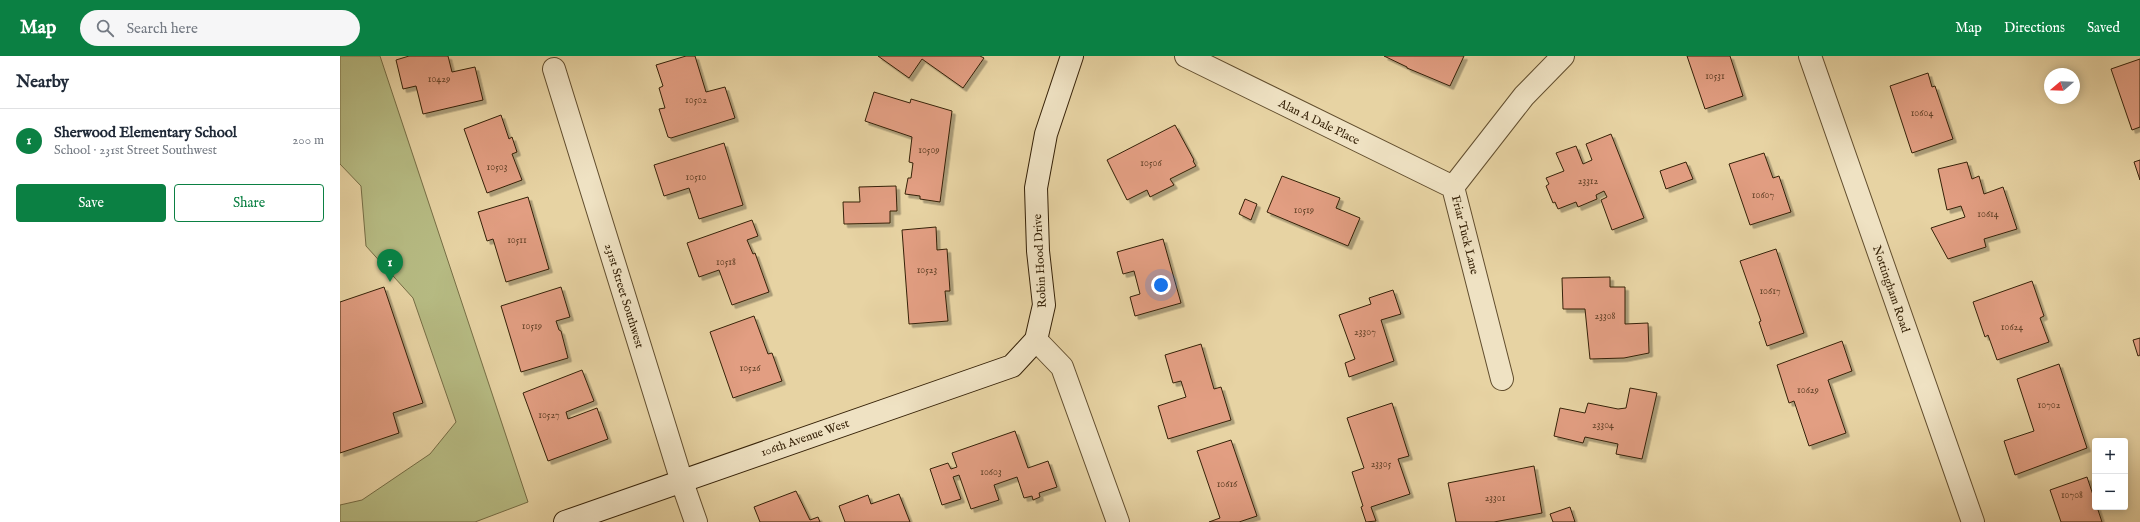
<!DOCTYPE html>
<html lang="en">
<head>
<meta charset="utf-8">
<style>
  body { margin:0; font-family:"IM FELL English",serif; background:#f6f6f7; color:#1f2937 }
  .controls { position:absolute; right:12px; bottom:12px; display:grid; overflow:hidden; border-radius:4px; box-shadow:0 2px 10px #0003 }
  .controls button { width:36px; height:36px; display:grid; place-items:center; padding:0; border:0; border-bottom:1px solid #e0e1e3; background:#fff; color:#1f2937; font:20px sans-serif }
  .compass { position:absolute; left:1704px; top:12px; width:36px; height:36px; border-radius:50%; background:#fff; box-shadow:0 2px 10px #0003; rotate:251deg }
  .you { position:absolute; left:821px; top:229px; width:14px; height:14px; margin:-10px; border:3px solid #fff; border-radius:50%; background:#1a73e8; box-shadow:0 0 0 6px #1a73e833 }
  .badge { display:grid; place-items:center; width:26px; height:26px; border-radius:50%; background:#0b8043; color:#fff; font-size:13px; font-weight:700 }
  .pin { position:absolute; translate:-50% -33px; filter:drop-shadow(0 1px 2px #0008) }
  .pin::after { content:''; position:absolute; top:21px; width:14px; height:12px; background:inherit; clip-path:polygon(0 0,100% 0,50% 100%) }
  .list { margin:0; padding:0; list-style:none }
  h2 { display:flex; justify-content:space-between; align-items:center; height:52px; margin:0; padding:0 16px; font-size:17px }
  h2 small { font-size:13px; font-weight:400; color:#747a83 }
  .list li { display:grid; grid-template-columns:26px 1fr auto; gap:12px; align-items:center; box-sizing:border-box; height:64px; padding:0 16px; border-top:1px solid #e0e1e3 }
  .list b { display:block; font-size:15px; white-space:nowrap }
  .list p { margin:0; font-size:13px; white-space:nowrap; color:#747a83 }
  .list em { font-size:13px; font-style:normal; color:#747a83 }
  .actions { display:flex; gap:8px; padding:12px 16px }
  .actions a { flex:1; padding:9px 0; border:1px solid #0b8043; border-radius:4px; text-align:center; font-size:14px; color:#0b8043 }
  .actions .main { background:#0b8043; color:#fff }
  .icon { flex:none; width:22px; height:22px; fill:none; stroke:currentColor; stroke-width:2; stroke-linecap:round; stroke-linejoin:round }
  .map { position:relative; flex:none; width:1800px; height:466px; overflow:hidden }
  header { display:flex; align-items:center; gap:24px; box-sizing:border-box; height:56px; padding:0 20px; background:#0b8043; color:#fff }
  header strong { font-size:19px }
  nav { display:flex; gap:22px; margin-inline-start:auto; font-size:14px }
  .search { width:280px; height:36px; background:#f6f6f7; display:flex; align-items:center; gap:10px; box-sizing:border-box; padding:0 14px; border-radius:22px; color:#747a83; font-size:15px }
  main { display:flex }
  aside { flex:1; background:#fff }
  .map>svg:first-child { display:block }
</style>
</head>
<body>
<header>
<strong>Map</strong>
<div class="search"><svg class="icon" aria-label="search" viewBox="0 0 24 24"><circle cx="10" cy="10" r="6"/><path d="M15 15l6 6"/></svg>Search here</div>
<nav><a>Map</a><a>Directions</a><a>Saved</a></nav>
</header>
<main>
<aside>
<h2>Nearby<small></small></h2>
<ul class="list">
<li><span class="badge">1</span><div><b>Sherwood Elementary School</b><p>School · 231st Street Southwest</p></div><em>200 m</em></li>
</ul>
<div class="actions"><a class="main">Save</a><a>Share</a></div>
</aside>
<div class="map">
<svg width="1800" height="466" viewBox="0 0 1800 466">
  <defs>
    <filter id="shadow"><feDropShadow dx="3.5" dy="3.5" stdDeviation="0" flood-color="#0004"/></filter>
  </defs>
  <rect width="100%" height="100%" fill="#e7d3a3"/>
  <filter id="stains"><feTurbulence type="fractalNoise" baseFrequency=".005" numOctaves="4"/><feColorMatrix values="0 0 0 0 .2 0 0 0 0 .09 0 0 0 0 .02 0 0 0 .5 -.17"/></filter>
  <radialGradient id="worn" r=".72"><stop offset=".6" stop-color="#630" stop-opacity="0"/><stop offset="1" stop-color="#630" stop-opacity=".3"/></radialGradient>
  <path fill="#b7bc84" stroke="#766e46" d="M0,0H40L188,446L135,466H0V449L22,444L90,398L116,366L73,242L26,190L21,130L0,108Z"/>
  <path fill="#e29e82" stroke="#352107" filter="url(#shadow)" d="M69,0H108L112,16L135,11L143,44L83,58L76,30L63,33L56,4Z
    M346,0H355L366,36L385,31L395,62L331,82L328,81L319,53L325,52L319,32L323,30L316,9Z
    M538,0H640L644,2L623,32L582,3L569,22Z
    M1044,0H1124L1110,30L1067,12V11Z
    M1347,0H1390L1403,40L1365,53Z
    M1800,3V71L1792,74L1771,13Z
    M1588,17L1592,31L1595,30L1613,83L1572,97L1550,30Z
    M534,36L570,47L571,43L612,55L600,146L580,143V140L565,138L568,122H571L573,107L569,106L572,81L525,65Z
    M161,59L169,83L172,81L177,96L172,98L182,124L147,137L124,73Z
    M835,69L854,104L853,105L856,110L830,123L834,129L810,141L807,134L787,144L767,104Z
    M1271,78L1304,162L1272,174L1261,144L1267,141L1264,135L1256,139L1257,143L1238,151L1236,146L1218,153L1215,146L1213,147L1206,130L1209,128L1206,122L1224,115L1216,97L1236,90L1243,108L1252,104L1246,88Z
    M384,87L403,149L359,163L349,132L324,140L314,109Z
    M1424,97L1433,122L1439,120L1451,156L1410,169L1389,108Z
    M1800,104V124L1794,106Z
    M1346,106L1353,123L1326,133L1320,115Z
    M1627,106L1632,123L1639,120L1644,138L1663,131L1677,173L1644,183L1646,191L1608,203L1591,172L1625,161L1621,150L1607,154L1598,113Z
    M942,120L1000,142L996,152L1020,162L1008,190L927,156Z
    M556,130L557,155H550V167L504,168L503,146H520L519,131Z
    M188,141L209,213L166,226L153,183L147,185L138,156Z
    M905,143L917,148L911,164L899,158Z
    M412,164L418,180L407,184L413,198L415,197L429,236L392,249L379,214L359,221L347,187Z
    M596,171L597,194L607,193L610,235H605L608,265L569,268L562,174Z
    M823,183L841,247L795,260L790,241L800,238L794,215L783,218L777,196Z
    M1436,193L1464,277L1427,290L1419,266L1421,265L1400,205Z
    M1270,221V231H1285V268L1308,267L1309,297L1284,302L1250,303L1245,253H1223L1222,222Z
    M1692,225L1704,260L1700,262L1709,286L1657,304L1648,279L1645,281L1633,246Z
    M44,231L83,347L53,357L59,377L0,397V246Z
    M221,231L230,261L216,265L219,274L221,275L228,302L181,316L161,250Z
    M1053,234L1061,258L1041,264L1054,305L1009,321L1005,307L1015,303L999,259L1031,248L1029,242Z
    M414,260L428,298L432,297L442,325L393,342L370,276Z
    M1800,282V299L1798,300L1793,284Z
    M1502,285L1512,315L1488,324L1506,377L1469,390L1454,345L1449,347L1437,309Z
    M861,288L874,333L881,331L891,364L828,383L818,350L846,341L841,325L833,327L825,299Z
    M1719,308L1747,392L1675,419L1664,385L1694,375L1677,323Z
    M242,314L254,345L226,356L228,363L257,352L268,383L208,405L183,337Z
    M1290,332L1317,337L1302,403L1276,398L1278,388L1245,381L1243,387L1214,380L1220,352L1245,357L1248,347L1278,353L1286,352Z
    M1052,347L1069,400L1058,403L1070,438L1031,451L1036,465L1026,466L1021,451L1023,450L1012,416L1024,412L1007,362Z
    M675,375L688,412L708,405L717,431L699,437L700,441L693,444L692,440L684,442L677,421L654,429L659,444L631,453L619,419L613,421L621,443L602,449L590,413L608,407L611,413L617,411L612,397Z
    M891,384L917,460L899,466H869L880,462L857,395Z
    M1194,410L1202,457L1154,466H1116L1108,427Z
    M1747,421L1755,445V451H1757L1762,466H1721L1710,434Z
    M456,435L470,464L478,461L480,466H420L414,451Z
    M559,438L570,466H505L499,450L528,439L531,448Z
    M1230,451L1235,466H1213L1210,458Z"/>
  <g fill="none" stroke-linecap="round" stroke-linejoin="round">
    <g stroke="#624e2e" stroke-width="24">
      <path id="street" d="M846,0L1113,131
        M1470,0L1633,466
        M214,13L342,426L356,466
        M696,284L722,311L778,466
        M1162,323L1113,131L1184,40L1223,0"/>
    </g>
    <g stroke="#352107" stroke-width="24">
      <path id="secondary" d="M225,466L672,310L696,284L704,249L698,195L696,132L706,78L732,0"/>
    </g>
    <use href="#street" stroke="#efe2c3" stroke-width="22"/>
    <use href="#secondary" stroke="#efe2c3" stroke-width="22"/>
  </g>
  <g text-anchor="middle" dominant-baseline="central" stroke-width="3.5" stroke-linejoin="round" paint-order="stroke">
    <g font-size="10" fill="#604026">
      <text x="1375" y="20">10531</text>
      <text x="99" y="23">10429</text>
      <text x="356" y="44">10502</text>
      <text x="1582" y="57">10604</text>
      <text x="589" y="94">10509</text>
      <text x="811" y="107">10506</text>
      <text x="157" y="111">10503</text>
      <text x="356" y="121">10510</text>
      <text x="1248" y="125">23312</text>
      <text x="1423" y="139">10607</text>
      <text x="964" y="154">10519</text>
      <text x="1648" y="158">10614</text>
      <text x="177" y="184">10511</text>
      <text x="386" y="206">10518</text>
      <text x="587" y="214">10523</text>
      <text x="1430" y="235">10617</text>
      <text x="1265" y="260">23308</text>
      <text x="192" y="270">10519</text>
      <text x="1672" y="271">10624</text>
      <text x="1025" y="276">23307</text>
      <text x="410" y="312">10526</text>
      <text x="1468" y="334">10629</text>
      <text x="1709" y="349">10702</text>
      <text x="209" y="359">10527</text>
      <text x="1263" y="369">23304</text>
      <text x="1041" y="408">23305</text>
      <text x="651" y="416">10603</text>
      <text x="887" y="428">10616</text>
      <text x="1732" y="439">10708</text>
      <text x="1155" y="442">23301</text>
    </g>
    <g font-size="12" fill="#352107" stroke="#efe2c3">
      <text transform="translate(979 66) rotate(26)">Alan A Dale Place</text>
      <text transform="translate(1125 179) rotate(76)">Friar Tuck Lane</text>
      <text transform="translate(700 205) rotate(-93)">Robin Hood Drive</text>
      <text transform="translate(1551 233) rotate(71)">Nottingham Road</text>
      <text transform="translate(284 240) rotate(73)">231st Street Southwest</text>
      <text transform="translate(465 382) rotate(-19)">106th Avenue West</text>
    </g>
  </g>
  <rect width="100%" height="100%" filter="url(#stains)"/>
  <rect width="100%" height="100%" fill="url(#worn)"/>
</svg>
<div class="controls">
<button>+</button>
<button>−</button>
</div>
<svg class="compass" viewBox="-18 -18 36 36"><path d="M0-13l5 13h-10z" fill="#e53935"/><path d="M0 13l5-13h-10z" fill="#747a83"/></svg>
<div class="you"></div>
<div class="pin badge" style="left:50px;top:226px">1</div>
</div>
</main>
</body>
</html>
